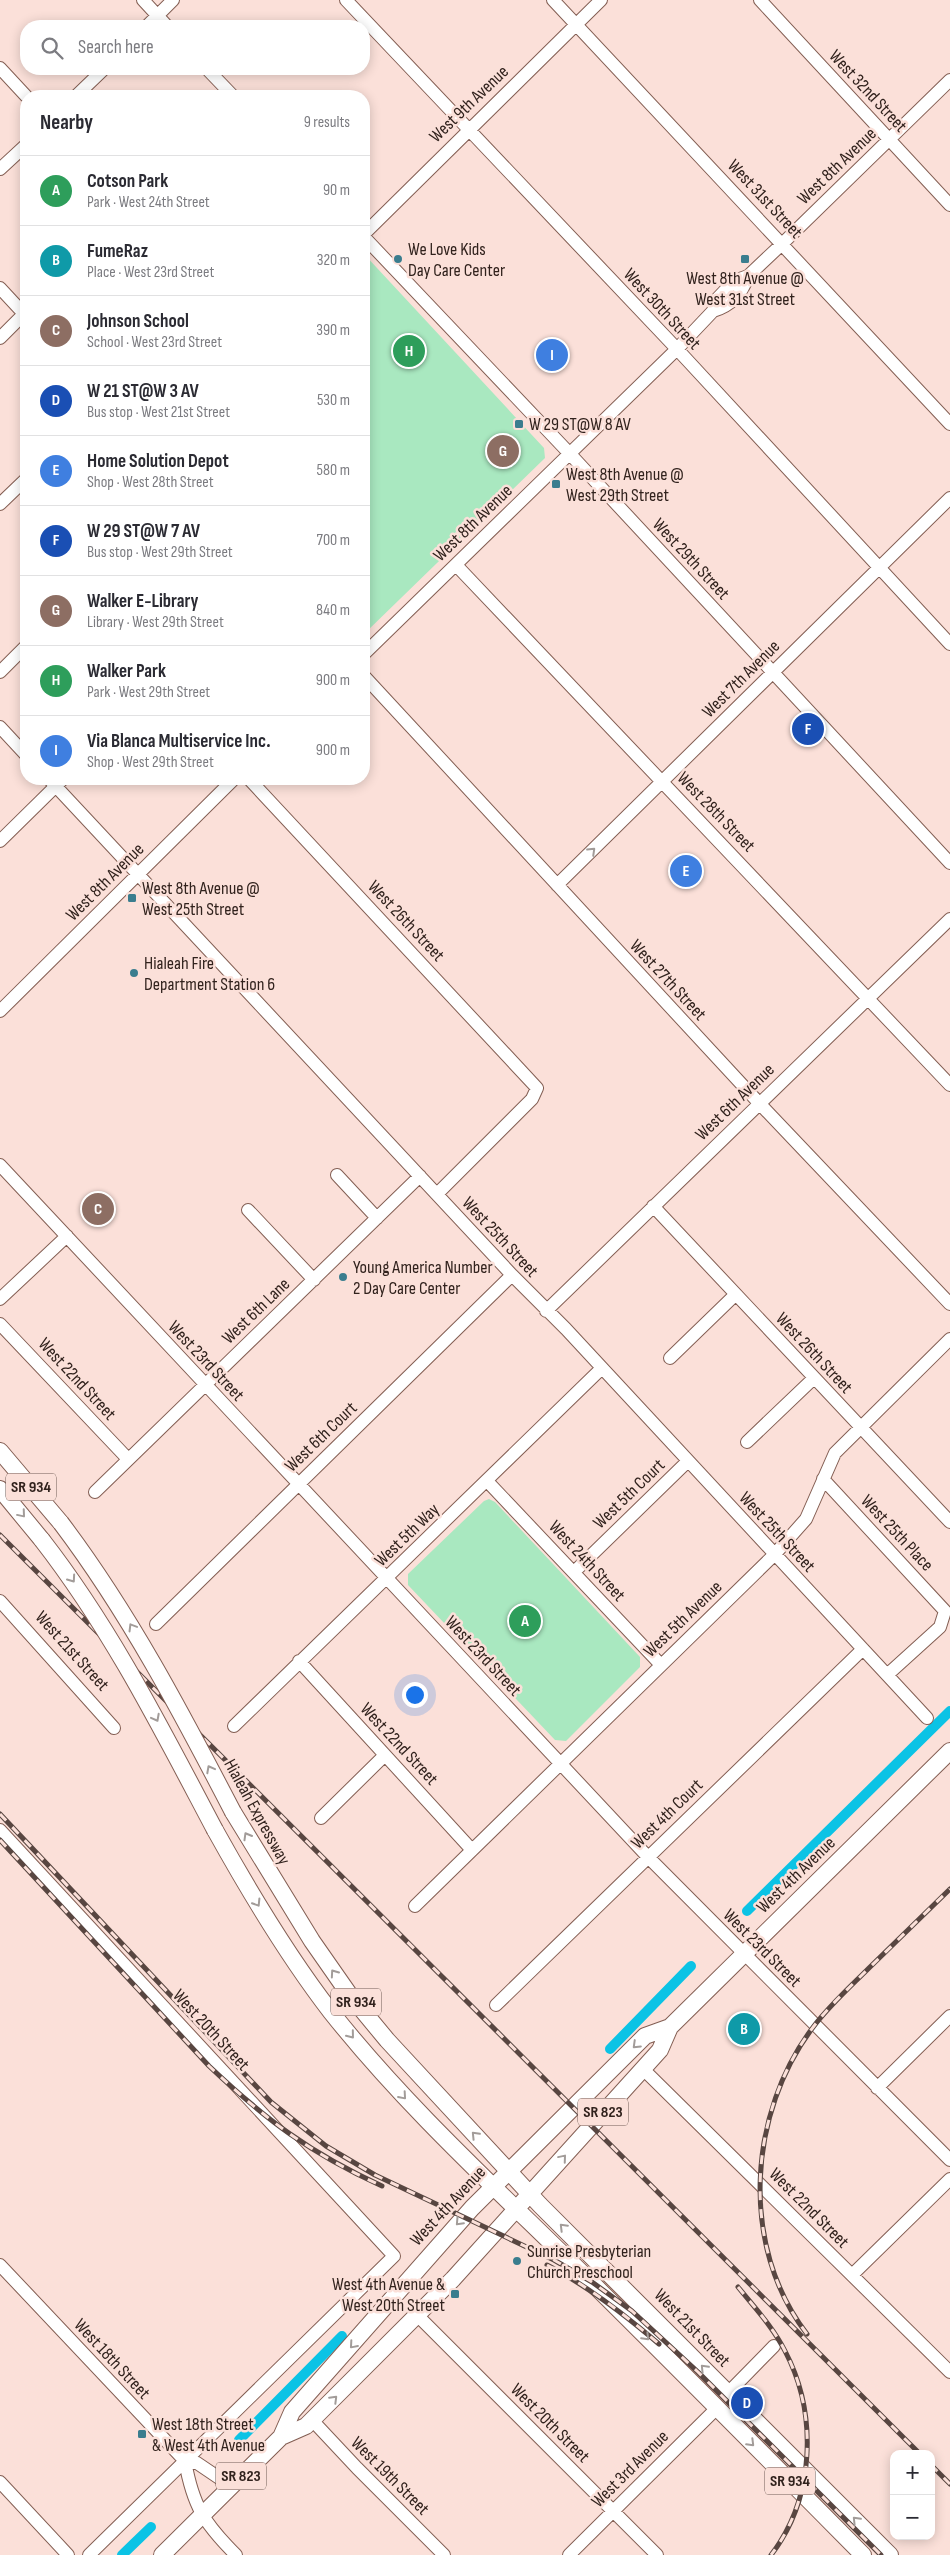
<!DOCTYPE html>
<html lang="en">
<head>
<meta charset="utf-8">
<style>
  body { margin:0; font-family:"Sofia Sans Condensed",sans-serif; background:#f2f2f3; color:#2b2b33 }
  .controls { position:absolute; right:15px; bottom:15px; display:grid; overflow:hidden; border-radius:10px; box-shadow:0 2px 12px #0003 }
  .controls button { width:45px; height:45px; display:grid; place-items:center; padding:0; border:0; border-bottom:1px solid #e1e1e2; background:#fff; color:#2b2b33; font:25px sans-serif }
  .you { position:absolute; left:414px; top:1694px; width:18px; height:18px; margin:-12px; border:4px solid #fff; border-radius:50%; background:#1a73e8; box-shadow:0 0 0 8px #1a73e833 }
  .badge { display:grid; place-items:center; width:32px; height:32px; border-radius:50%; background:#b45309; color:#fff; font-size:16px; font-weight:700 }
  .pin { position:absolute; translate:-50% -50%; border:2px solid #fff; box-shadow:0 1px 5px #0006 }
  .list { margin:0; padding:0; list-style:none }
  h2 { display:flex; justify-content:space-between; align-items:center; height:65px; margin:0; padding:0 20px; font-size:21px }
  h2 small { font-size:16px; font-weight:400; color:#7c7c81 }
  .list li { display:grid; grid-template-columns:32px 1fr auto; gap:15px; align-items:center; box-sizing:border-box; height:70px; padding:0 20px; border-top:1px solid #e1e1e2 }
  .list b { display:block; font-size:19px; white-space:nowrap }
  .list p { margin:0; font-size:16px; white-space:nowrap; color:#7c7c81 }
  .list em { font-size:16px; font-style:normal; color:#7c7c81 }
  .icon { flex:none; width:28px; height:28px; fill:none; stroke:currentColor; stroke-width:2; stroke-linecap:round; stroke-linejoin:round }
  .map { position:relative; flex:none; width:950px; height:2555px; overflow:hidden }
  .search { position:absolute; background:#fff; box-shadow:0 2px 12px #0003; left:20px; top:20px; width:350px; height:55px; display:flex; align-items:center; gap:12px; box-sizing:border-box; padding:0 18px; border-radius:20px; color:#7c7c81; font-size:19px }
  .panel { position:absolute; background:#fff; box-shadow:0 2px 12px #0003; left:20px; top:90px; width:350px; height:695px; border-radius:20px }
  .map>svg:first-child { display:block }
</style>
</head>
<body>
<div class="map">
<svg width="950" height="2555" viewBox="0 0 950 2555">
  <rect width="100%" height="100%" fill="#fbe0d9"/>
  <path fill="#a9e8c0" d="M364,254L544,448L545,458L364,634Z
    M489,1499L495,1502L640,1657V1667L566,1741L555,1740L408,1585V1574L484,1501Z"/>
  <g fill="none" stroke-linecap="round" stroke-linejoin="round">
    <path stroke="#0bc3e5" stroke-width="10" d="M747,1911L950,1711
      M610,2049L691,1966
      M239,2440L342,2336
      M122,2555L151,2527"/>
    <g stroke="#835e53" stroke-width="14">
      <path id="minor" d="M143,0L167,26
        M346,0L677,349L950,644
        M553,0L950,424
        M760,0L950,205
        M147,26L173,0
        M0,68L26,96
        M207,69L233,96
        M76,96L104,69
        M0,169L26,145
        M364,234L601,0
        M364,237L570,454L950,863
        M0,288L26,316
        M713,311C730,306 742,294 748,276
        M0,338L24,314
        M0,504L26,479
        M456,565L950,1085
        M364,654L677,349L713,311L716,300L734,281L748,276L783,243L950,80
        M0,672L26,646
        M364,676L759,1103L950,1304
        M0,727L26,755
        M49,779L512,1275L566,1329L927,1718
        M249,779L537,1088L532,1099L437,1194
        M0,841L63,779
        M557,885L950,498
        M0,1011L234,779
        M0,1165L648,1857L950,2160
        M337,1175L377,1218
        M653,1206L950,1522
        M248,1210L314,1280
        M0,1299L67,1236
        M546,1311L950,919
        M0,1324L128,1459
        M670,1358L735,1295
        M747,1442L814,1378
        M823,1479L945,1611L940,1627L887,1675
        M487,1481L661,1665
        M95,1492L420,1176
        M574,1572L688,1461
        M0,1601L114,1728
        M156,1624L512,1275
        M299,1661L472,1850
        M234,1726L602,1368
        M321,1818L385,1755
        M0,1830L394,2256L89,2555
        M415,1906L774,1555L806,1519L835,1453L950,1339
        M496,2005L863,1649
        M643,2069L950,2372
        M877,2088L950,2016
        M0,2265L185,2461C193,2506 204,2523 236,2555
        M852,2275L950,2179
        M418,2316L657,2555
        M728,2393L774,2346
        M312,2420L357,2468L444,2555
        M185,2461L197,2463L231,2486
        M0,2482L68,2555
        M569,2555L716,2409"/>
    </g>
    <g stroke="#835e53" stroke-width="18">
      <path id="major" d="M0,1451L61,1523
        M0,1489L42,1540
        M233,1812L312,1941L349,1994L387,2040L540,2205L890,2555
        M215,1830C250,1893 287,1955 331,2012C408,2109 499,2191 586,2277C679,2369 771,2462 863,2555
        M281,2437L292,2412L472,2208L645,2036L670,2027L950,1751
        M162,2555L281,2437L306,2426L453,2279L660,2050L670,2027"/>
    </g>
    <use href="#minor" stroke="#fff" stroke-width="12"/>
    <use href="#major" stroke="#fff" stroke-width="16"/>
    <g stroke="#584641" stroke-width="5">
      <path id="rail" d="M0,1535L920,2454
        M0,1814L271,2102L326,2146L375,2175L554,2260L592,2282L632,2311L698,2372L881,2555
        M0,1840L209,2066C266,2120 310,2153 382,2186
        M547,2265C588,2286 624,2314 659,2344
        M738,2287C755,2308 773,2327 785,2351C818,2414 815,2498 771,2555
        M807,2334C739,2246 748,2112 814,2026C830,2005 850,1987 869,1968C896,1942 923,1915 950,1889
        M931,2465L950,2484"/>
    </g>
    <use href="#rail" stroke="#fbe0d9" stroke-width="3" stroke-dasharray="9" stroke-linecap="butt"/>
    <g stroke="#835e53" stroke-width="18" stroke-linecap="butt">
      <path id="major-bridge" d="M61,1523C129,1613 181,1712 233,1812
        M42,1540C112,1630 162,1730 215,1830"/>
    </g>
    <use href="#major-bridge" stroke="#fff" stroke-width="16"/>
  </g>
  <defs><path id="oneway-chevron" d="M-2-3.5L2.5 0L-2 3.5" fill="none" stroke-width="1.6" stroke-linecap="round" stroke-linejoin="round" transform="scale(1.25)"/></defs>
  <g stroke="#a29c99">
    <use href="#oneway-chevron" transform="translate(592 851) rotate(-44)"/>
    <use href="#oneway-chevron" transform="translate(22 1514) rotate(50)"/>
    <use href="#oneway-chevron" transform="translate(72 1579) rotate(55)"/>
    <use href="#oneway-chevron" transform="translate(132 1627) rotate(-121)"/>
    <use href="#oneway-chevron" transform="translate(156 1718) rotate(62)"/>
    <use href="#oneway-chevron" transform="translate(210 1769) rotate(-118)"/>
    <use href="#oneway-chevron" transform="translate(247 1836) rotate(-120)"/>
    <use href="#oneway-chevron" transform="translate(257 1903) rotate(58)"/>
    <use href="#oneway-chevron" transform="translate(334 1973) rotate(-125)"/>
    <use href="#oneway-chevron" transform="translate(351 2035) rotate(51)"/>
    <use href="#oneway-chevron" transform="translate(636 2045) rotate(136)"/>
    <use href="#oneway-chevron" transform="translate(403 2096) rotate(49)"/>
    <use href="#oneway-chevron" transform="translate(475 2135) rotate(-134)"/>
    <use href="#oneway-chevron" transform="translate(563 2158) rotate(-50)"/>
    <use href="#oneway-chevron" transform="translate(459 2222) rotate(133)"/>
    <use href="#oneway-chevron" transform="translate(563 2227) rotate(-135)"/>
    <use href="#oneway-chevron" transform="translate(646 2337) rotate(46)"/>
    <use href="#oneway-chevron" transform="translate(353 2345) rotate(131)"/>
    <use href="#oneway-chevron" transform="translate(704 2368) rotate(-134)"/>
    <use href="#oneway-chevron" transform="translate(334 2399) rotate(-45)"/>
    <use href="#oneway-chevron" transform="translate(751 2443) rotate(45)"/>
    <use href="#oneway-chevron" transform="translate(856 2520) rotate(-134)"/>
  </g>
  <g fill="#3a7d8e" stroke="#fbe0d9" stroke-width="2">
    <circle cx="398" cy="259" r="5"/>
    <rect x="740" y="254" width="10" height="10" rx="2.5"/>
    <rect x="514" y="419" width="10" height="10" rx="2.5"/>
    <rect x="551" y="479" width="10" height="10" rx="2.5"/>
    <rect x="127" y="893" width="10" height="10" rx="2.5"/>
    <circle cx="134" cy="973" r="5"/>
    <circle cx="343" cy="1277" r="5"/>
    <circle cx="517" cy="2261" r="5"/>
    <rect x="450" y="2289" width="10" height="10" rx="2.5"/>
    <rect x="137" y="2429" width="10" height="10" rx="2.5"/>
  </g>
  <g text-anchor="middle" dominant-baseline="central" stroke-width="5" stroke-linejoin="round" paint-order="stroke">
    <g fill="#fbe0d9" stroke="#6e5b55" stroke-width="1">
      <rect x="6" y="1473.5" width="50" height="27" rx="4"/>
      <rect x="331" y="1988.5" width="50" height="27" rx="4"/>
      <rect x="578" y="2098.5" width="50" height="27" rx="4"/>
      <rect x="216" y="2462.5" width="50" height="27" rx="4"/>
      <rect x="765" y="2467.5" width="50" height="27" rx="4"/>
    </g>
    <g font-size="16" font-weight="bold" fill="#31221d">
      <text x="31" y="1487">SR 934</text>
      <text x="356" y="2002">SR 934</text>
      <text x="603" y="2112">SR 823</text>
      <text x="241" y="2476">SR 823</text>
      <text x="790" y="2481">SR 934</text>
    </g>
    <g font-size="18" fill="#31221d" stroke="#fbe0d9">
      <text transform="translate(868 91) rotate(47)">West 32nd Street</text>
      <text transform="translate(469 104) rotate(-44)">West 9th Avenue</text>
      <text transform="translate(837 166) rotate(-44)">West 8th Avenue</text>
      <text transform="translate(765 199) rotate(47)">West 31st Street</text>
      <text transform="translate(662 309) rotate(47)">West 30th Street</text>
      <text transform="translate(473 523) rotate(-44)">West 8th Avenue</text>
      <text transform="translate(691 559) rotate(47)">West 29th Street</text>
      <text transform="translate(741 679) rotate(-45)">West 7th Avenue</text>
      <text transform="translate(716 812) rotate(46)">West 28th Street</text>
      <text transform="translate(105 882) rotate(-45)">West 8th Avenue</text>
      <text transform="translate(406 921) rotate(47)">West 26th Street</text>
      <text transform="translate(668 980) rotate(47)">West 27th Street</text>
      <text transform="translate(735 1102) rotate(-44)">West 6th Avenue</text>
      <text transform="translate(500 1237) rotate(47)">West 25th Street</text>
      <text transform="translate(256 1311) rotate(-44)">West 6th Lane</text>
      <text transform="translate(814 1353) rotate(47)">West 26th Street</text>
      <text transform="translate(206 1361) rotate(47)">West 23rd Street</text>
      <text transform="translate(77 1379) rotate(47)">West 22nd Street</text>
      <text transform="translate(321 1437) rotate(-44)">West 6th Court</text>
      <text transform="translate(629 1494) rotate(-44)">West 5th Court</text>
      <text transform="translate(777 1532) rotate(47)">West 25th Street</text>
      <text transform="translate(897 1533) rotate(47)">West 25th Place</text>
      <text transform="translate(407 1535) rotate(-44)">West 5th Way</text>
      <text transform="translate(587 1561) rotate(47)">West 24th Street</text>
      <text transform="translate(683 1619) rotate(-44)">West 5th Avenue</text>
      <text transform="translate(72 1651) rotate(48)">West 21st Street</text>
      <text transform="translate(483 1656) rotate(47)">West 23rd Street</text>
      <text transform="translate(399 1744) rotate(47)">West 22nd Street</text>
      <text transform="translate(257 1812) rotate(61)">Hialeah Expressway</text>
      <text transform="translate(667 1814) rotate(-44)">West 4th Court</text>
      <text transform="translate(796 1875) rotate(-44)">West 4th Avenue</text>
      <text transform="translate(762 1948) rotate(45)">West 23rd Street</text>
      <text transform="translate(211 2030) rotate(47)">West 20th Street</text>
      <text transform="translate(448 2206) rotate(-47)">West 4th Avenue</text>
      <text transform="translate(809 2208) rotate(45)">West 22nd Street</text>
      <text transform="translate(692 2328) rotate(46)">West 21st Street</text>
      <text transform="translate(112 2359) rotate(47)">West 18th Street</text>
      <text transform="translate(550 2423) rotate(45)">West 20th Street</text>
      <text transform="translate(630 2469) rotate(-45)">West 3rd Avenue</text>
      <text transform="translate(390 2476) rotate(45)">West 19th Street</text>
    </g>
    <g font-size="18" fill="#31221d" stroke="#fbe0d9" text-anchor="start">
      <text x="408" y="249">We Love Kids<tspan x="408" dy="21">Day Care Center</tspan></text>
      <text x="745" y="278" text-anchor="middle">West 8th Avenue @<tspan x="745" dy="21">West 31st Street</tspan></text>
      <text x="529" y="424">W 29 ST@W 8 AV</text>
      <text x="566" y="474">West 8th Avenue @<tspan x="566" dy="21">West 29th Street</tspan></text>
      <text x="142" y="888">West 8th Avenue @<tspan x="142" dy="21">West 25th Street</tspan></text>
      <text x="144" y="963">Hialeah Fire<tspan x="144" dy="21">Department Station 6</tspan></text>
      <text x="353" y="1267">Young America Number<tspan x="353" dy="21">2 Day Care Center</tspan></text>
      <text x="527" y="2251">Sunrise Presbyterian<tspan x="527" dy="21">Church Preschool</tspan></text>
      <text x="445" y="2284" text-anchor="end">West 4th Avenue &amp;<tspan x="445" dy="21">West 20th Street</tspan></text>
      <text x="152" y="2424">West 18th Street<tspan x="152" dy="21">&amp; West 4th Avenue</tspan></text>
    </g>
  </g>
</svg>
<div class="controls">
<button>+</button>
<button>−</button>
</div>
<div class="you"></div>
<div class="pin badge" style="left:525px;top:1621px;background:#2e9e5b">A</div>
<div class="pin badge" style="left:744px;top:2029px;background:#0f9aa8">B</div>
<div class="pin badge" style="left:98px;top:1209px;background:#8d6e63">C</div>
<div class="pin badge" style="left:747px;top:2403px;background:#1a4fb4">D</div>
<div class="pin badge" style="left:686px;top:871px;background:#3f7fe0">E</div>
<div class="pin badge" style="left:808px;top:729px;background:#1a4fb4">F</div>
<div class="pin badge" style="left:503px;top:451px;background:#8d6e63">G</div>
<div class="pin badge" style="left:409px;top:351px;background:#2e9e5b">H</div>
<div class="pin badge" style="left:552px;top:355px;background:#3f7fe0">I</div>
<div class="search"><svg class="icon" aria-label="search" viewBox="0 0 24 24"><circle cx="10" cy="10" r="6"/><path d="M15 15l6 6"/></svg>Search here</div>
<section class="panel">
<h2>Nearby<small>9 results</small></h2>
<ul class="list">
<li><span class="badge" style="background:#2e9e5b">A</span><div><b>Cotson Park</b><p>Park · West 24th Street</p></div><em>90 m</em></li>
<li><span class="badge" style="background:#0f9aa8">B</span><div><b>FumeRaz</b><p>Place · West 23rd Street</p></div><em>320 m</em></li>
<li><span class="badge" style="background:#8d6e63">C</span><div><b>Johnson School</b><p>School · West 23rd Street</p></div><em>390 m</em></li>
<li><span class="badge" style="background:#1a4fb4">D</span><div><b>W 21 ST@W 3 AV</b><p>Bus stop · West 21st Street</p></div><em>530 m</em></li>
<li><span class="badge" style="background:#3f7fe0">E</span><div><b>Home Solution Depot</b><p>Shop · West 28th Street</p></div><em>580 m</em></li>
<li><span class="badge" style="background:#1a4fb4">F</span><div><b>W 29 ST@W 7 AV</b><p>Bus stop · West 29th Street</p></div><em>700 m</em></li>
<li><span class="badge" style="background:#8d6e63">G</span><div><b>Walker E-Library</b><p>Library · West 29th Street</p></div><em>840 m</em></li>
<li><span class="badge" style="background:#2e9e5b">H</span><div><b>Walker Park</b><p>Park · West 29th Street</p></div><em>900 m</em></li>
<li><span class="badge" style="background:#3f7fe0">I</span><div><b>Via Blanca Multiservice Inc.</b><p>Shop · West 29th Street</p></div><em>900 m</em></li>
</ul>
</section>
</div>
</body>
</html>
